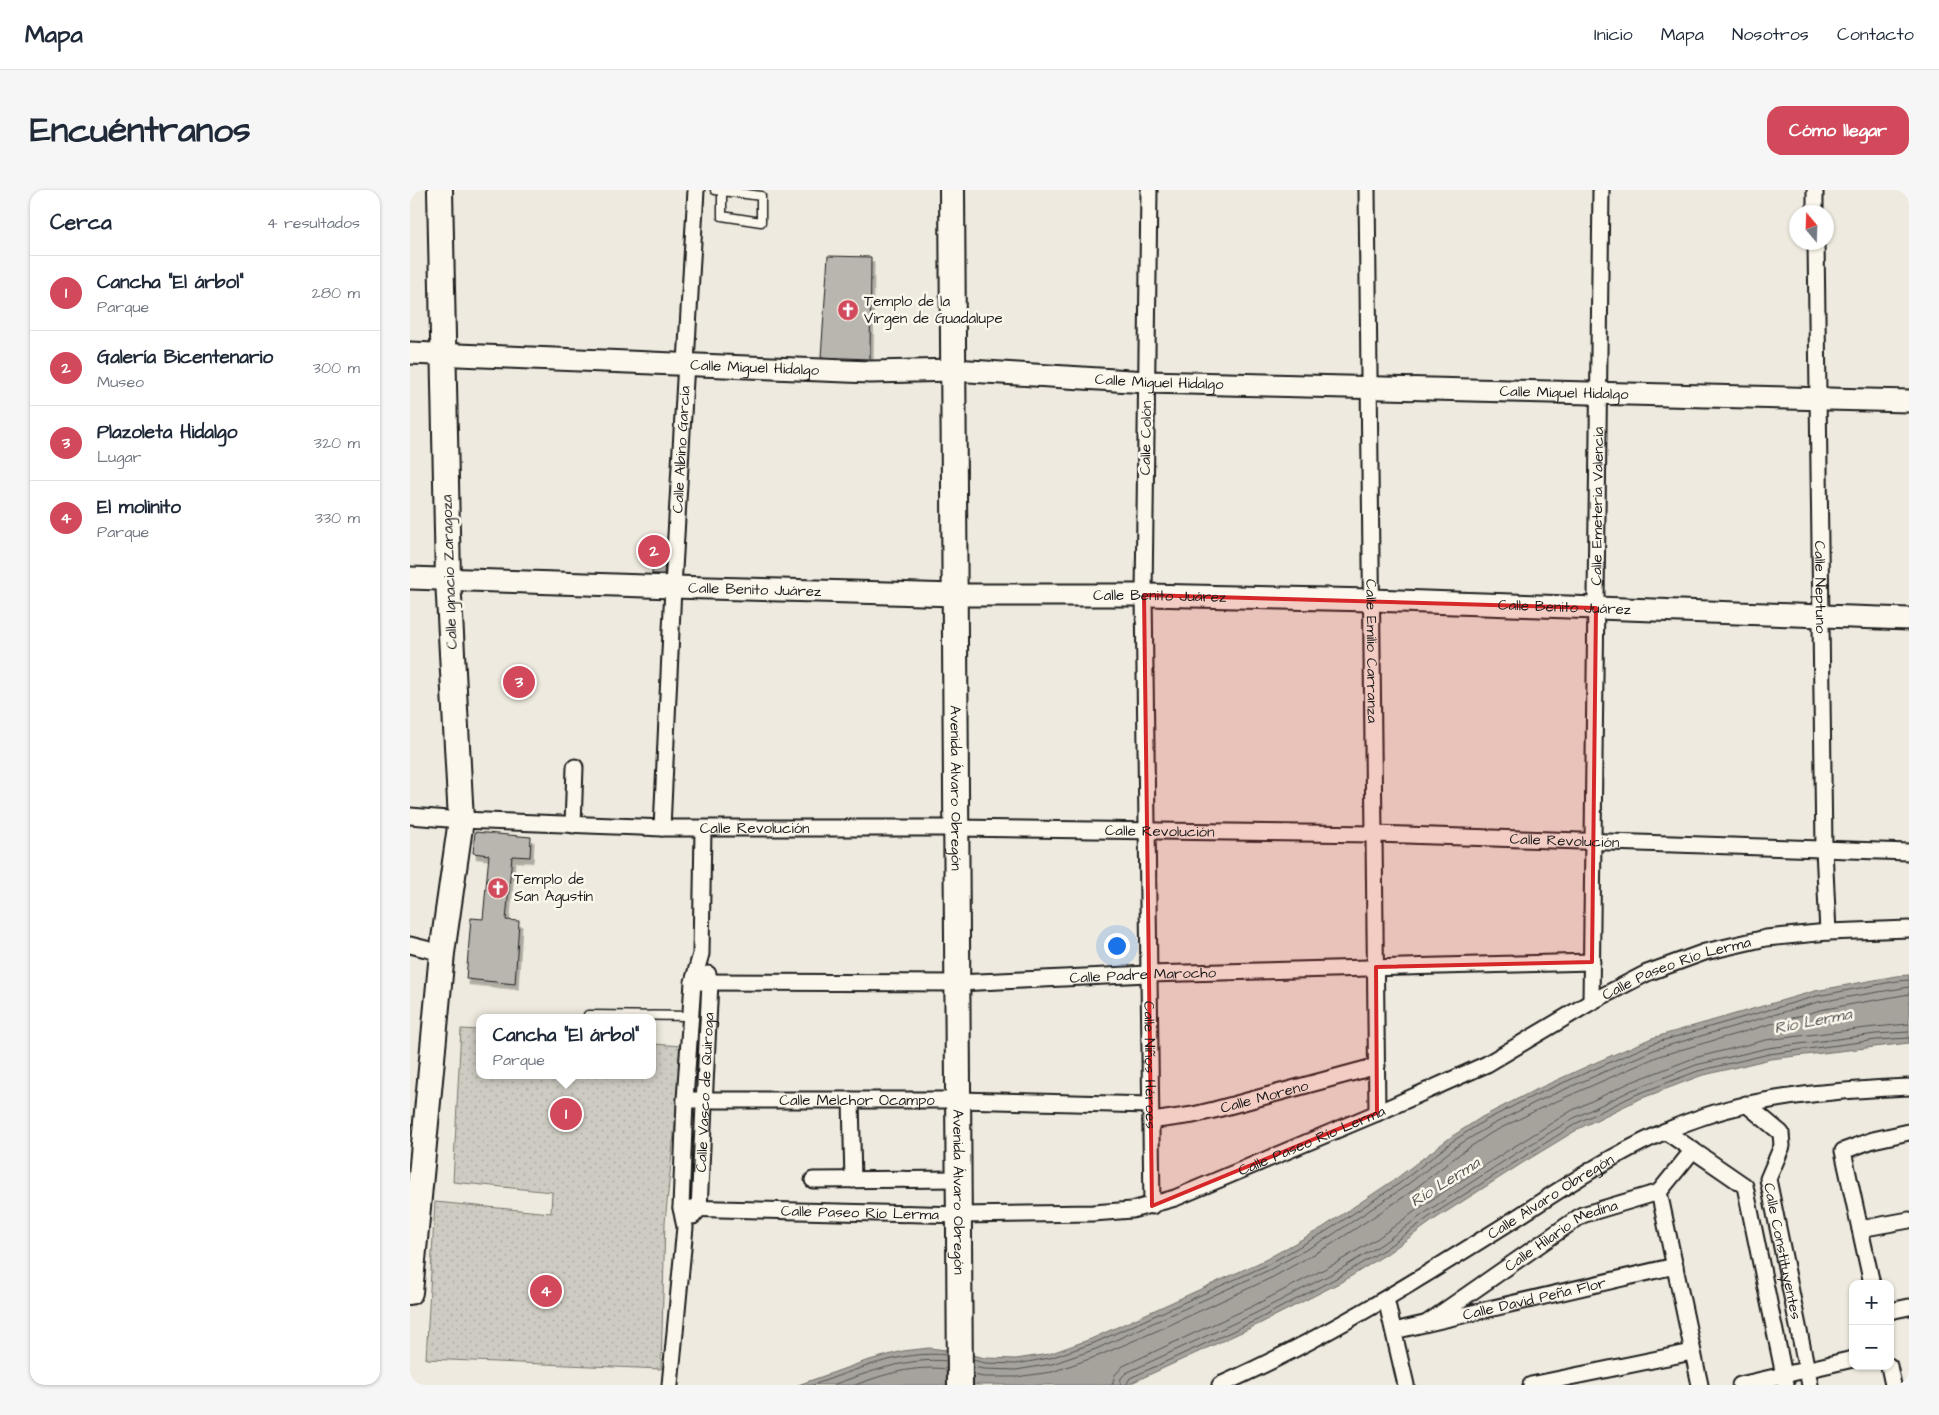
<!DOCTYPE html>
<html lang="es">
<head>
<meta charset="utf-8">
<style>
  body { margin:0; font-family:"Architects Daughter",sans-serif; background:#f6f6f7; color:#1f2937 }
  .controls { position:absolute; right:15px; bottom:15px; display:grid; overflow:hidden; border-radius:10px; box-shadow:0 1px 4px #0004 }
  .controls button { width:45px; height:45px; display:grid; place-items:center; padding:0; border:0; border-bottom:1px solid #e0e1e3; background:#fff; color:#1f2937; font:25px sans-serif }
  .compass { position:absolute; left:1379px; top:15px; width:45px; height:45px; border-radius:50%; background:#fff; box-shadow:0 1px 4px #0004; rotate:341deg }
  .you { position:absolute; left:706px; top:755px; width:18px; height:18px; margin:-12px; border:4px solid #fff; border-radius:50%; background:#1a73e8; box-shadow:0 0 0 8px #1a73e833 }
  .badge { display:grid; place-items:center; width:32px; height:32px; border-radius:50%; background:#d1495b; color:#fff; font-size:16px; font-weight:700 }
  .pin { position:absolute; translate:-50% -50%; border:2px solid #fff; box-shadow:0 1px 5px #0006 }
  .popup { position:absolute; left:66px; top:824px; width:180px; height:65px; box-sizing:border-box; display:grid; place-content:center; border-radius:10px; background:#fff; filter:drop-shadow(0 1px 4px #0005); font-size:16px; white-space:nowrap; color:#747a83 }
  .popup b { font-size:19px; color:#1f2937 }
  .popup::after { content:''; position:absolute; left:50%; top:100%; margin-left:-10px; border:10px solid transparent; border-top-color:#fff }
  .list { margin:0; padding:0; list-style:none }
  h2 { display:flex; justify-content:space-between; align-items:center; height:65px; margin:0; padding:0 20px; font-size:21px }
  h2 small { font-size:16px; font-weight:400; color:#747a83 }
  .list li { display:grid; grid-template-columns:32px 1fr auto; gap:15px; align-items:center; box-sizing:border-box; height:75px; padding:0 20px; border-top:1px solid #e0e1e3 }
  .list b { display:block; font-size:19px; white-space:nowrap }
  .list p { margin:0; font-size:16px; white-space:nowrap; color:#747a83 }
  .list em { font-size:16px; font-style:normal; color:#747a83 }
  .map { position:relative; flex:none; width:1499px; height:1195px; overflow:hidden; border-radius:15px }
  header { display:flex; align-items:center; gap:30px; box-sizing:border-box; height:70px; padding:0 25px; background:#fff; border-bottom:1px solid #e0e1e3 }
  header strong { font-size:24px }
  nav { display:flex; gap:28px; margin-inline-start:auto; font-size:18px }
  .intro { display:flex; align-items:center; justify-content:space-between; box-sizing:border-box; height:120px; padding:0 30px }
  h1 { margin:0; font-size:35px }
  .button { padding:12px 22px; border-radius:15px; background:#d1495b; color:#fff; font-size:18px; font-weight:700 }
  main { display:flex; gap:30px; padding:0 30px }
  aside { flex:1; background:#fff; border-radius:15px; box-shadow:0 1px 4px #0004 }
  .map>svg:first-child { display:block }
</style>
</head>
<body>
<header>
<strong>Mapa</strong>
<nav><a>Inicio</a><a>Mapa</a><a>Nosotros</a><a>Contacto</a></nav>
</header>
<div class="intro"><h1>Encuéntranos</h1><a class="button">Cómo llegar</a></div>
<main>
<aside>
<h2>Cerca<small>4 resultados</small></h2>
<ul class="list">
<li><span class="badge">1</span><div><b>Cancha &quot;El árbol&quot;</b><p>Parque</p></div><em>280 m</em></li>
<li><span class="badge">2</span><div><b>Galería Bicentenario</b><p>Museo</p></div><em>300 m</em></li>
<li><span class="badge">3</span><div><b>Plazoleta Hidalgo</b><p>Lugar</p></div><em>320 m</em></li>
<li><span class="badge">4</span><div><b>El molinito</b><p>Parque</p></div><em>330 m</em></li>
</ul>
</aside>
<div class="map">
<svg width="1499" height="1195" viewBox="0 0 1499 1195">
  <defs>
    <pattern id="park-dots" width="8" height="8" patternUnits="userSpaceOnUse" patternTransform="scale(1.25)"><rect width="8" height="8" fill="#ceccc2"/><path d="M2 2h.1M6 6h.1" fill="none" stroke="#b0afa6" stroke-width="1.8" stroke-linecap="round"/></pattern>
    <filter id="shadow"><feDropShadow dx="3" dy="5.5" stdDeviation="0" flood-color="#0004"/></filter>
  </defs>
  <rect width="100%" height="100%" fill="#eeeadf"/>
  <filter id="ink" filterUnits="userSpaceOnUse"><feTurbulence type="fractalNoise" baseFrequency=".02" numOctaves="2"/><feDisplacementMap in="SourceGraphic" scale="10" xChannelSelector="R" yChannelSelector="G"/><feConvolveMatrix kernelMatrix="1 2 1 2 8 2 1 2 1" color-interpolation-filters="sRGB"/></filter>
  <g filter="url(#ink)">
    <path fill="url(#park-dots)" stroke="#75746f" d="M51,839L70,840V885H242V854L273,856L255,1032L251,1179L16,1169L25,1012L141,1023L142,1002L43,992Z"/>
    <path fill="#a6a39d" stroke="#6f6d69" d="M1499,785V853L1360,869L1290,886L1227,910L1170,938L1114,972L1025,1029L978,1063L935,1090L849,1134L717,1195H388L456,1171L493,1161L519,1158L545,1161L575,1168L606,1169L639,1164L681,1149L855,1070L912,1038L987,988L1041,947L1072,927L1121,902L1180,875L1242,848L1405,801L1486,786Z"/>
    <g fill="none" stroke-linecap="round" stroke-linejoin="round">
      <path stroke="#535250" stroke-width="1" d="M563,1170L575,1173L606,1174L640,1168L684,1153L857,1075L915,1042L990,993L1043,951L1074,931L1123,906L1244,853L1407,806L1487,791L1499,790
        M563,1177L574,1179L606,1180L642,1174L686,1159L859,1080L919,1047L993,998L1047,956L1078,937L1126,912L1246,859L1408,812L1499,797
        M563,1185L574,1187H606L642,1182L688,1166L751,1139L863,1087L922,1054L998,1004L1051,963L1081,943L1129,919L1249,866L1410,820L1499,804
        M403,1195C446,1180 490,1160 537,1165
        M422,1195C460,1182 497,1167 537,1171
        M445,1195C475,1184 504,1175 537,1179
        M702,1195L705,1185L713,1176L841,1117L926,1073L968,1048L1015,1014L1105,956L1161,921L1219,893L1284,868L1356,850L1465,837L1499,834
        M710,1195L711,1188L716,1183L844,1124L929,1080L972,1054L1019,1020L1108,962L1164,928L1222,900L1286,875L1358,858L1466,844L1499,842
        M716,1195L720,1188L847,1130L932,1085L975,1059L1022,1025L1112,968L1167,933L1225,905L1288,881L1359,864L1466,850L1499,848"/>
    </g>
    <path fill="#b9b6af" stroke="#1c1c1c" filter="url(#shadow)" d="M418,66L461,67L460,169L411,167Z
      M244,361L256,362L254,384H242Z
      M65,642L121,647L120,667L102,666L96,730L109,731L105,794L56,789L61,728L73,729L79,665L63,663Z"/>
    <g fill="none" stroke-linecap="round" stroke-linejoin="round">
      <g stroke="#1c1c1c" stroke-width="11">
        <path id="lane" d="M305,0L351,6V32L312,26V1
          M178,825L280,826"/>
      </g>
      <g stroke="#1c1c1c" stroke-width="19">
        <g id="street">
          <path id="s1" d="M739,0L734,405L742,1016"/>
          <path id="s2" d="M957,0L967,923"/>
          <path d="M1405,0V22"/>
          <path id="s3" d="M1406,52L1414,659L1418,742"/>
          <path id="s4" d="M0,626L51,630L252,638H547L964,644L1499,662"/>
          <path d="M163,635L165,577"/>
          <path id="s5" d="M252,638L263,397L286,0"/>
          <path d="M0,755L32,763"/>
          <path id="s6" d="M283,792L548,793L738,784L1182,772"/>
          <path id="s7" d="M1181,812L1191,0"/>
          <path id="s8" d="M275,910H549L740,915"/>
          <path d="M441,910L443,990"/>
          <path id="s9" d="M1336,914L1371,943L1372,956L1358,989L1400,1195"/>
          <path id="s10" d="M741,931L783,925L804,920L967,876"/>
          <path d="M1255,941L1335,996L1376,1195"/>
          <path d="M403,990L550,989"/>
          <path d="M1249,1002L1290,1195"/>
          <path id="s11" d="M271,1018L550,1025L683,1023L722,1020L765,1008L967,923L1077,874L1181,812L1237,783L1295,762L1356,748L1418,742L1499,739"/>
          <path id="s12" d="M283,1026L289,1019L300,792L298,784"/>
          <path d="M1450,1039L1499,1030"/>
          <path d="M1462,1094L1433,961L1463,950L1499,942"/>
          <path d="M976,1109L996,1195"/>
          <path d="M1480,1121L1499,1117"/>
          <path id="s13" d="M1017,1133L1172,1025L1249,1002L1283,960"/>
          <path id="s14" d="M984,1141L1265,1076"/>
          <path d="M1479,1176L1483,1195"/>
          <path d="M260,1195L275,1037L271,1018L275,910L283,792L291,764L293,639"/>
          <path id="s15" d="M810,1195C912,1150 1006,1091 1100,1032C1162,992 1224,949 1295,926C1358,905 1433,900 1499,897"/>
          <path d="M1121,1195L1282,1162"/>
          <path d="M1330,1195L1443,1169"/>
        </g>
      </g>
      <g stroke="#1c1c1c" stroke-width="25">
        <g id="secondary">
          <path id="s16" d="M0,163L460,182L543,180L737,192L1499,211"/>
          <path id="s17" d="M0,388L263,397L545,405H734L961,410L1499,429"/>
        </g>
      </g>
      <g stroke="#1c1c1c" stroke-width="28">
        <g id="primary">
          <path id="s18" d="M542,0L550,1195"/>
          <path d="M0,1102L32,763L51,630L38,389L30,0"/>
        </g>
      </g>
      <use href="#lane" stroke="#fbf7ec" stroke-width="8"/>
      <use href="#street" stroke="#fbf7ec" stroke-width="15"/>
      <use href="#secondary" stroke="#fbf7ec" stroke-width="21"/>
      <use href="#primary" stroke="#fbf7ec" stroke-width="24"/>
    </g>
  </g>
  <path fill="#d62828" fill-opacity="0.2" stroke="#d62828" stroke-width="4" stroke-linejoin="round" d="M734,405L1186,418L1182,772L966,777L967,923L742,1016Z"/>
  <defs>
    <g id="church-disc" transform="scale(1.125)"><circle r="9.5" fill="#d1495b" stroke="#fbf7ec"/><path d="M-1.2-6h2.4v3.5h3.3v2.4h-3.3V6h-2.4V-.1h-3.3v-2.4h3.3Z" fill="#fff"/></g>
  </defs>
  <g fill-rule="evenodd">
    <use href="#church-disc" x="438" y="120"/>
    <use href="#church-disc" x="88" y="698"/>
  </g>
  <g text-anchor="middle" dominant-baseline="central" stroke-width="5" stroke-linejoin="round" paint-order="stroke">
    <g font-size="15" fill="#1c1c1c" stroke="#fbf7ec" text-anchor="start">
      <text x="454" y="111">Templo de la<tspan x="454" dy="17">Virgen de Guadalupe</tspan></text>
      <text x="104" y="689">Templo de<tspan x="104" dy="17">San Agustín</tspan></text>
    </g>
    <g font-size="15" fill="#1c1c1c" stroke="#fbf7ec">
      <text stroke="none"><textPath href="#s16" startOffset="345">Calle Miguel Hidalgo</textPath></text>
      <text stroke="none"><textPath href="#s16" startOffset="750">Calle Miguel Hidalgo</textPath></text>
      <text stroke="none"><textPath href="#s16" startOffset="1155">Calle Miguel Hidalgo</textPath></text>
      <text transform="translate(736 248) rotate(-89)">Calle Colón</text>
      <text stroke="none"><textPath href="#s5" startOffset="379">Calle Albino García</textPath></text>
      <text stroke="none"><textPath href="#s7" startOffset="496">Calle Emeteria Valencia</textPath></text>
      <text transform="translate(39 382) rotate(-92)">Calle Ignacio Zaragoza</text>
      <text stroke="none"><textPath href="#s3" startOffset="345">Calle Neptuno</textPath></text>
      <text stroke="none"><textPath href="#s17" startOffset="345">Calle Benito Juárez</textPath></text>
      <text stroke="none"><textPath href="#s17" startOffset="750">Calle Benito Juárez</textPath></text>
      <text stroke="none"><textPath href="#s17" startOffset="1155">Calle Benito Juárez</textPath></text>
      <text stroke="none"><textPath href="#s2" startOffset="461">Calle Emilio Carranza</textPath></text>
      <text stroke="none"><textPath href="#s18" startOffset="598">Avenida Álvaro Obregón</textPath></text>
      <text stroke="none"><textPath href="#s4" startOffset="345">Calle Revolución</textPath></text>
      <text stroke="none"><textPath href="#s4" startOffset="750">Calle Revolución</textPath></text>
      <text stroke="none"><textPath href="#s4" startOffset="1155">Calle Revolución</textPath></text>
      <text stroke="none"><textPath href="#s11" startOffset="1049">Calle Paseo Río Lerma</textPath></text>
      <text stroke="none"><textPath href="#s6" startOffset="450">Calle Padre Marocho</textPath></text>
      <text stroke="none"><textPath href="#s1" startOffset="875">Calle Niños Héroes</textPath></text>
      <text stroke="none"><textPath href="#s12" startOffset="126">Calle Vasco de Quiroga</textPath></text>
      <text stroke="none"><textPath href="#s10" startOffset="116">Calle Moreno</textPath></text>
      <text stroke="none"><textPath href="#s8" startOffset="172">Calle Melchor Ocampo</textPath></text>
      <text stroke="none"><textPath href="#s11" startOffset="644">Calle Paseo Río Lerma</textPath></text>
      <text stroke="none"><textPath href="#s18" startOffset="1002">Avenida Álvaro Obregón</textPath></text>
      <text stroke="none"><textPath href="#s15" startOffset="381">Calle Álvaro Obregón</textPath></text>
      <text stroke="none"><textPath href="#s11" startOffset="179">Calle Paseo Río Lerma</textPath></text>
      <text stroke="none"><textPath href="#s13" startOffset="161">Calle Hilario Medina</textPath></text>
      <text stroke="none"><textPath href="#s9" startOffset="168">Calle Constituyentes</textPath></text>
      <text stroke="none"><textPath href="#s14" startOffset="144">Calle David Peña Flor</textPath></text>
    </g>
    <g font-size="16" font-style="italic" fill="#5a5956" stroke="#fbf7ec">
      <text transform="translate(1403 831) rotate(-11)">Río Lerma</text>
      <text transform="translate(1035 992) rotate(-32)">Río Lerma</text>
    </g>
  </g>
</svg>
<div class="controls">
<button>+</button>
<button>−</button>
</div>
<svg class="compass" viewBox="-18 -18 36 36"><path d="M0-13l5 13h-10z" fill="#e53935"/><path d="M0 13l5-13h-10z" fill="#747a83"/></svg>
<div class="you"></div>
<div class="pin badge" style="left:156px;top:924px">1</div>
<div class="popup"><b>Cancha &quot;El árbol&quot;</b>Parque</div>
<div class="pin badge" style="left:244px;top:361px">2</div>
<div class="pin badge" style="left:109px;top:492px">3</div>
<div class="pin badge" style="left:136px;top:1101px">4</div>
</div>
</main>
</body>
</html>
